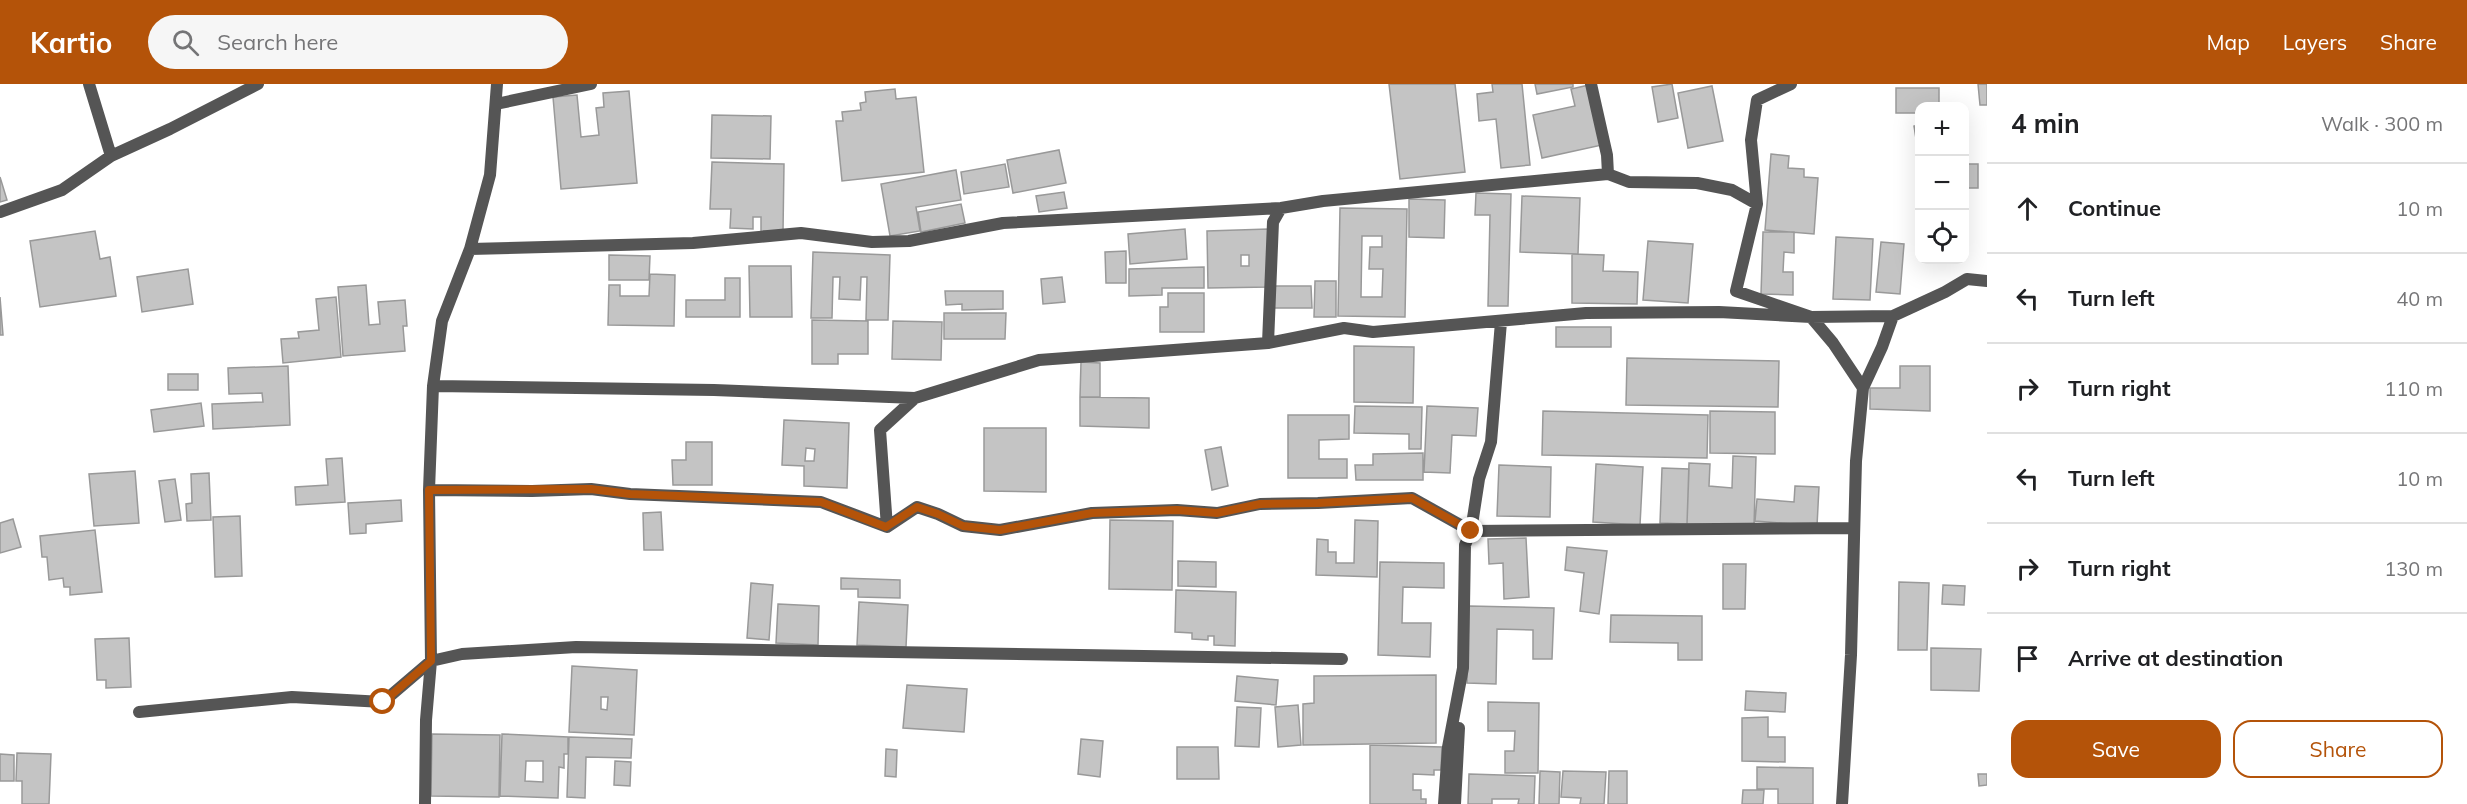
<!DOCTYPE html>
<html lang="en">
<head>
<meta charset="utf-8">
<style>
  body { margin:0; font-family:Mulish,sans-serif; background:#f6f6f6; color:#202124 }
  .controls { position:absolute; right:18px; top:18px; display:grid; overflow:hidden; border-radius:12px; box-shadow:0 6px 24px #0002 }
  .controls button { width:54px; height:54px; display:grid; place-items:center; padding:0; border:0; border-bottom:2px solid #e0e0e0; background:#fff; color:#202124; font:30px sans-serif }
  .stop { position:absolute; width:18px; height:18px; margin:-14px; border:4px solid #b45309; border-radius:50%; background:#fff }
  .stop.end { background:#b45309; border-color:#fff; box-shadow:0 2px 6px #0008 }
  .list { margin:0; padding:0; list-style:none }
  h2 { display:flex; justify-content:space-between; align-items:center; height:78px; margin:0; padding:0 24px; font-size:26px }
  h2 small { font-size:20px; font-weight:400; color:#757577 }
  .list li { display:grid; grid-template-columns:39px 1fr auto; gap:18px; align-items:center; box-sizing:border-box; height:90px; padding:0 24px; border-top:2px solid #e0e0e0 }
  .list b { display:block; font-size:22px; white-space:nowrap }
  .list em { font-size:20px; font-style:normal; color:#757577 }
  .actions { display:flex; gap:12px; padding:18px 24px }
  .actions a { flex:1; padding:14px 0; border:2px solid #b45309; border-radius:18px; text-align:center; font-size:21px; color:#b45309 }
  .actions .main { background:#b45309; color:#fff }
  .icon { flex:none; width:33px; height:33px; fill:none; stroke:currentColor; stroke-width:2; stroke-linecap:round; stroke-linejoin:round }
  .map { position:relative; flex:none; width:1987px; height:720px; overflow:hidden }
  header { display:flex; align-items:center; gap:36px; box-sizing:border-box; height:84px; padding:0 30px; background:#b45309; color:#fff }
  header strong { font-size:28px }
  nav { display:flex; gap:33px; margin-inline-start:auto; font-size:21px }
  .search { width:420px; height:54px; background:#f6f6f6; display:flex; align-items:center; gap:15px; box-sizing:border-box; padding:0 21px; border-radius:33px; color:#757577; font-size:22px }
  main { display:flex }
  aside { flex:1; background:#fff }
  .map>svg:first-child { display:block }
</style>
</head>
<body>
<header>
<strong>Kartio</strong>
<div class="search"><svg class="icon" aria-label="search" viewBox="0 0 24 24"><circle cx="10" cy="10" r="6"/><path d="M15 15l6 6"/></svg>Search here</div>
<nav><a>Map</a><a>Layers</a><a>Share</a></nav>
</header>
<main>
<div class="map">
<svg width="1987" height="720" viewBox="0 0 1987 720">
  <rect width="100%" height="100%" fill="#fff"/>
  <path fill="#c4c4c4" stroke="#999" stroke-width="1.5" fill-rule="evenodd" d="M1389,0H1455L1465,88L1400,95Z
    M1492,0H1522L1530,81L1501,84L1496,35L1479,37L1477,10L1493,8Z
    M1535,0H1573V3L1537,10Z
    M1672,0L1678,34L1658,38L1652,3Z
    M1978,0H1987V21H1980Z
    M1589,1L1602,61L1542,74L1533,31L1575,22L1571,5Z
    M1712,2L1723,57L1688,64L1678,9Z
    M1896,4H1939V22H1920V29H1896Z
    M895,5L896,15L916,13L924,88L842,97L836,37H843L842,28L861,26L860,19L866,18L865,8Z
    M629,7L637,99L561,105L553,13L577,11L581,53L599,51L596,24L604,23L603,9Z
    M712,31L771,32L770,75L711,74Z
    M1920,41V61H1917L1914,42Z
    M1059,66L1066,99L1013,109L1007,76Z
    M1771,70L1789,72L1788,84L1804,85V93L1818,94L1814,150L1765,146Z
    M712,78L784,80L783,148L761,147V133H753V145L730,144L731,125H710Z
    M1005,80L1009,103L964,110L961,88Z
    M1964,80H1978V104H1964Z
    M956,86L961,116L916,123L920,147L890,152L881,100Z
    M0,93L7,116L0,118Z
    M1064,108L1067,124L1039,128L1036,112Z
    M1476,109L1511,110L1508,222H1488L1490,131H1475Z
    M1522,112L1580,114L1578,170L1520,168Z
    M1409,115L1445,116L1444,154L1409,153Z
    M961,120L965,139L921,148L918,128Z
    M1340,124L1407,125L1405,233L1338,232ZM1362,152H1382V163H1370L1369,185H1383L1382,213H1361Z
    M1185,145L1187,175L1130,180L1128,150Z
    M1268,145L1270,203L1208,204L1207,147ZM1241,171H1249V182H1241Z
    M95,147L100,175L110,173L116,212L40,223L30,157Z
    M1763,148H1794V169L1784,168L1783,188H1793V211L1761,210Z
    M1836,153L1873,155L1870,216L1833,215Z
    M1648,157L1693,160L1688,219L1643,216Z
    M1881,158L1904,160L1900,210L1876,208Z
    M1126,167V199H1106L1105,168Z
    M813,168L890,171L888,236H866L867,193H861L860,216L839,215L840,193H833L832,234H811Z
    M1572,170L1604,171L1603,187L1638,188L1637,220L1572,219Z
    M609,171L650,172L649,196H609Z
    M749,182H791L792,233H750Z
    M1204,183V204H1162V211L1129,212V185Z
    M188,185L193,220L142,228L137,193Z
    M650,190L675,191L674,242L608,241L609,201H620V212H649Z
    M1062,193L1065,218L1043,220L1041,195Z
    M725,194H740V233H686V216H725Z
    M1315,197H1336V233H1314Z
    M366,201L369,241L380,240L378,218L405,216L407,242H403L405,267L343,272L338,203Z
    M1273,202H1311L1312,224H1274Z
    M945,207H1003V225L962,226V220L946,221Z
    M1168,209H1204V248H1160V223H1168Z
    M0,213L3,251H0Z
    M336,213L341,273L283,279L281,255L299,254L298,248L319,246L316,215Z
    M944,229H1006L1005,255H944Z
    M812,236L868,237V270H838V280H812Z
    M893,237L942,238L941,276L892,275Z
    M1556,243H1611V263H1556Z
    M1354,262L1414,263L1413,319L1354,318Z
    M1627,274L1779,277L1778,323L1626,321Z
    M1081,278L1100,279V313H1080Z
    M288,282L290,341L213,345L212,320L263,318L262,309L229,310L228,284Z
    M1900,282H1930V327L1870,325V304H1900Z
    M168,290H198V306H168Z
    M1080,313L1149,314V344L1080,342Z
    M201,319L204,342L154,348L151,326Z
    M1355,322L1422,323L1421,365H1409V350L1354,349Z
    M1427,322L1478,324L1476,352L1452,351L1450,389L1424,388Z
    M1543,327L1708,331L1707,374L1542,371Z
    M1710,327L1775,328V370L1710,369Z
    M1288,331H1349V355L1319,356V375H1347V394H1288Z
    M784,336L849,339L847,404L804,402V382L782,381ZM806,364L815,365L814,377H805Z
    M984,344H1046V408L984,407Z
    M686,358H712V401H673L672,376H686Z
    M1221,363L1228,402L1212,406L1205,366Z
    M1423,369V396H1356L1355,381H1373V370Z
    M1733,372L1756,373L1754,442L1687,440L1689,379L1710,380L1709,402L1732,404Z
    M342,374L345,418L296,421L295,403L328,401L326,375Z
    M1596,380L1643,383L1640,441L1593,438Z
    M1499,381L1551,383L1550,433L1497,432Z
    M1662,384L1689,385L1687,440L1660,439Z
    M135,387L139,439L94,442L89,390Z
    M209,389L211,436L187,437L186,420L192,419L191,390Z
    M175,395L181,436L165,438L159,397Z
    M1795,402L1819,403L1817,442L1755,437L1757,415L1794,418Z
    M401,416L402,437L366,440V449L350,450L348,419Z
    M661,428L663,466H644L643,429Z
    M240,432L242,492L215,493L213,433Z
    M13,435L21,463L0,469V439Z
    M1110,436L1173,437L1172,506L1109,505Z
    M1355,436L1378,437L1377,493L1316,491L1317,455L1328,456V468H1336V479H1354Z
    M95,446L102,508L70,511V503H64L63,494L49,496L47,473H42L40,452Z
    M1526,454L1529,513L1504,515L1503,479L1489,480L1488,455Z
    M1567,463L1607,467L1599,530L1580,527L1584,489L1565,486Z
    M1178,477L1216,478V503L1178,502Z
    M1380,478L1444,479V504L1403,503L1402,539H1431L1430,573L1378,571Z
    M1723,480H1746L1745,525H1723Z
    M841,494L900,496V514L858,513V505H841Z
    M1899,498L1929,499L1927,566H1898Z
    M751,499L773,501L769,556L747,554Z
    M1943,501L1965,502L1964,521L1942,520Z
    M1176,506L1236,508L1235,562L1214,561V552H1208V556L1192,555V549L1175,548Z
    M859,518L908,521L906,563L857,561Z
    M778,520L819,522L818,561L776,559Z
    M1469,522L1554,524L1552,575H1533V546L1497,545L1496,600L1467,599Z
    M1611,531L1702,532V576H1678V559L1610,558Z
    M129,554L131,603L106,604V596H97L95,555Z
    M1931,564L1981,565L1979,607L1931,606Z
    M572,582L637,586L634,651L569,648ZM601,613H608L607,626L601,625Z
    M1436,591V659L1303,661V620L1314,619V592Z
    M1237,592L1278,596L1276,621L1235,617Z
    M907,601L967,605L964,648L903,644Z
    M1746,607L1786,609L1785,628L1745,626Z
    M1488,618L1539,619L1538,689H1505V667H1514L1515,647H1488Z
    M1298,621L1301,661L1278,663L1275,623Z
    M1237,623L1261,624L1259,663L1235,662Z
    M1768,633V653H1785V678L1742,677V634Z
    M432,650L500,651L499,713L431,712Z
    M502,650L568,653V670H564V684L559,683L558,714L500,712ZM526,677H543V698L525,697Z
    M569,653L632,655L631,674L586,673L585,714L567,713Z
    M1081,655L1103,657L1100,693L1078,690Z
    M1370,661L1442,663L1441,686H1434V691L1413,690V706H1421V715H1426V720H1370Z
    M1177,663H1218L1219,695H1177Z
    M886,665L897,666L896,693L885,692Z
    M17,669L51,670L49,720H22V697H16Z
    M0,670L14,671V697H0Z
    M615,677L631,678L630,702L614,701Z
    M1757,683L1813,684V720H1778V705H1757Z
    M1540,687L1560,688L1559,720H1539Z
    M1563,687L1606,688L1604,720H1580L1581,714L1561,713Z
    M1609,687H1627V720H1608Z
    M1469,690L1535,692L1534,720H1518L1519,715H1492V720H1468Z
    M1978,690H1987V701L1979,702Z
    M1743,706H1764L1763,720H1742Z"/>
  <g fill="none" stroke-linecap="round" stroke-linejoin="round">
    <path stroke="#555" stroke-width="12" d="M89,0L111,72
      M1591,0L1607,71L1608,90L1629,98L1697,99L1732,106L1757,120
      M1791,0L1757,16L1751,56L1757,120L1736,207L1811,233L1833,259L1863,304
      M496,20L591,0
      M1281,124L1273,138L1268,259L1344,244L1373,248L1586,229L1719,228L1811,233L1893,232L1945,208L1967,195L1987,197
      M0,128L62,106L111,72L170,45L258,0
      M470,165L693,159L801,149L872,158L909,157L1003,139L1281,124L1323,117L1608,90
      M433,302L714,306L915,314
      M429,406L532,407L591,405L630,410L821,418L887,443L917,423L938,430L963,442L1000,446L1092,429L1177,426L1217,429L1260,420L1318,419L1412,414L1471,447L1854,444
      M887,443L880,346L915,314L1039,276L1268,259
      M139,628L292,613L383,618L431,577L462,570L576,563L1342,575
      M425,720L426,636L431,577L429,406L433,302L442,237L470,165L490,91L497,0
      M1444,720L1448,663L1463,584L1465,461L1471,447L1479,395L1491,358L1501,238
      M1455,720L1459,644
      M1842,720L1851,571L1856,377L1863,304L1882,263L1893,232"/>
  </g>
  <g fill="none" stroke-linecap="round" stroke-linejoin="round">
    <path stroke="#b45309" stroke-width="8" d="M383,618L431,577L429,406L591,405L630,410L821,418L886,443L917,423L938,430L963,442L1000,446L1092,429L1177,426L1217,429L1260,420L1318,419L1412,414L1471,447"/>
  </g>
</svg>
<div class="controls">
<button>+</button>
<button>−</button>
<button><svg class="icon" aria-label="locate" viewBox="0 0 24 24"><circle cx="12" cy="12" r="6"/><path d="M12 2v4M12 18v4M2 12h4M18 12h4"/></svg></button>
</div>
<div class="stop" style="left:383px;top:618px"></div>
<div class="stop end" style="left:1471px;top:447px"></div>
</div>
<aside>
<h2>4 min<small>Walk · 300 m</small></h2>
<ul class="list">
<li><svg class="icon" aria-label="ahead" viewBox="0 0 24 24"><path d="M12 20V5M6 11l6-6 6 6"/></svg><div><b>Continue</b></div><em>10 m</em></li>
<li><svg class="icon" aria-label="left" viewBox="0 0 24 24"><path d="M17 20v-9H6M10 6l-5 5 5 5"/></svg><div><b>Turn left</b></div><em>40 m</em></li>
<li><svg class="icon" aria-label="right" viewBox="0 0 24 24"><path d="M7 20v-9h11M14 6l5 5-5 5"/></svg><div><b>Turn right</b></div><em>110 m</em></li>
<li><svg class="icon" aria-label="left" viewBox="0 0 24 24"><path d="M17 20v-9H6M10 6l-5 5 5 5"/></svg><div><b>Turn left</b></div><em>10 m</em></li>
<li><svg class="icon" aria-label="right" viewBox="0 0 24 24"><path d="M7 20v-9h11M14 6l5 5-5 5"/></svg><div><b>Turn right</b></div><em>130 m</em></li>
<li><svg class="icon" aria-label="arrive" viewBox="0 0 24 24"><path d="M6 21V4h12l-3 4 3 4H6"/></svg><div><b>Arrive at destination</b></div></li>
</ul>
<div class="actions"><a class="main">Save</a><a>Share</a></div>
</aside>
</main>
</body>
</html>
